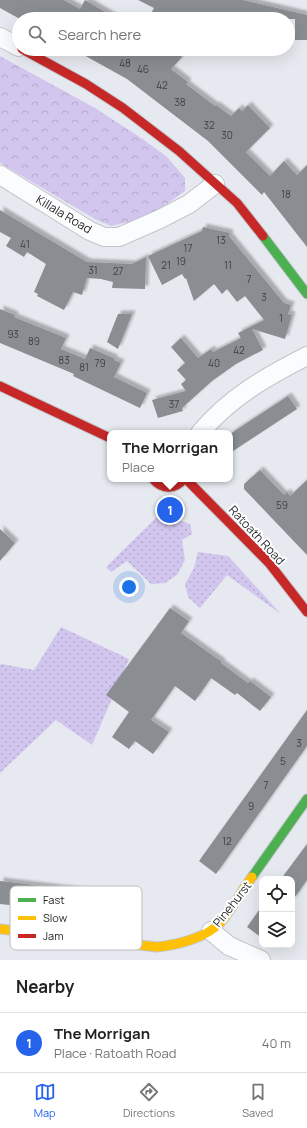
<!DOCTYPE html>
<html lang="en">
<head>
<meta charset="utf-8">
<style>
  body { margin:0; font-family:Manrope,sans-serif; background:#f2f2f2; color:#222 }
  .controls { position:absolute; right:12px; bottom:12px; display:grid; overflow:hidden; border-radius:8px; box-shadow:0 4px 16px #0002 }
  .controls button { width:36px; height:36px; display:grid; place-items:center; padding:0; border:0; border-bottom:1px solid #e0e0e0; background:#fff; color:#222; font:20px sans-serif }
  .you { position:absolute; left:129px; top:587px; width:14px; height:14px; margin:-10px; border:3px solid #fff; border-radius:50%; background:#1a73e8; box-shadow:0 0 0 6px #1a73e833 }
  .badge { display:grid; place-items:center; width:26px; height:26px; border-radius:50%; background:#2563eb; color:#fff; font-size:13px; font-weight:700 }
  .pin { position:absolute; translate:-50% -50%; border:2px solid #fff; box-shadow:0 1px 4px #0006 }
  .popup { position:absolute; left:107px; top:430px; width:126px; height:52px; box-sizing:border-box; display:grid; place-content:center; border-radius:8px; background:#fff; filter:drop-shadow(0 1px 3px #0005); font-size:13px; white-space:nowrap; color:#767676 }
  .popup b { font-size:15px; color:#222 }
  .popup::after { content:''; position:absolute; left:50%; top:100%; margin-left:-8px; border:8px solid transparent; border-top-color:#fff }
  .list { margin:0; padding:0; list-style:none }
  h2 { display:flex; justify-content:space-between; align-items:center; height:52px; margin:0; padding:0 16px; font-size:17px }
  h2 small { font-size:13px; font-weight:400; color:#767676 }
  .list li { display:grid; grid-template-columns:26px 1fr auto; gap:12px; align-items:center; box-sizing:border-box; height:60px; padding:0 16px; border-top:1px solid #e0e0e0 }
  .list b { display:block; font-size:15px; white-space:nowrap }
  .list p { margin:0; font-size:13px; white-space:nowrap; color:#767676 }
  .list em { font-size:13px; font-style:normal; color:#767676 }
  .icon { flex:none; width:22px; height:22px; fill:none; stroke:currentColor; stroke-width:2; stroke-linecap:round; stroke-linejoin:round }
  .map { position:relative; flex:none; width:307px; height:960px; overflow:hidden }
  .search { position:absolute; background:#fff; box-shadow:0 4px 16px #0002; left:12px; right:12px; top:12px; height:44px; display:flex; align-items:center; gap:10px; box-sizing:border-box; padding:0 14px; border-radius:22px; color:#767676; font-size:15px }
  .sheet { height:112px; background:#fff }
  nav { display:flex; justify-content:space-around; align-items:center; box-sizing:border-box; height:56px; border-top:1px solid #e0e0e0; background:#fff; font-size:11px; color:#767676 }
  nav a { display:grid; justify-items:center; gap:2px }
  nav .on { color:#2563eb }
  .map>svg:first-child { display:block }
</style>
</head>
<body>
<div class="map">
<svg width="307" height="960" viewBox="0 0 307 960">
  <defs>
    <pattern id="grass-dots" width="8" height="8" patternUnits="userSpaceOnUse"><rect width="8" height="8" fill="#d2c5ee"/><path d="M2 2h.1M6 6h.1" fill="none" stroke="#b4a9cc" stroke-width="1.8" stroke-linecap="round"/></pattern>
    <pattern id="park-crowns" width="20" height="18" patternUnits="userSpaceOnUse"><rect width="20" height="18" fill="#d2c5ee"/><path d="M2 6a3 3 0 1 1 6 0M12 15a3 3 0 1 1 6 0" fill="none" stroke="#b4a9cc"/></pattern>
    <filter id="shadow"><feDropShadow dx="3.5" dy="-3.5" stdDeviation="1" flood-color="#0004"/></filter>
  </defs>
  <rect width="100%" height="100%" fill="#e6e9ef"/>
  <path fill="url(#grass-dots)" d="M161,513L190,524L192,534L182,540L185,560L177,575L165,583L151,584L127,561L111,572L106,567Z
    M198,552L228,556L281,614L227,575L200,608L188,597L185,584L194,568Z
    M61,627L129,659L92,745L56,720L0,773V665L2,664L34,670Z"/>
  <path fill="url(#park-crowns)" d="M0,56L95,108L144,140L167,157L185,178V191L160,209L133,221L111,226L95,219L0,163Z"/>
  <path fill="#8a8d91" filter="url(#shadow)" d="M0,0H64L80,9L85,0L117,19H20L0,8Z
    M138,0H243L307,15V40H295V19H148L154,8Z
    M73,49H172L182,57L171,69L188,82L186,84L215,106L216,105L231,116L239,108L242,111L248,105L270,128L246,152L270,176L284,161L297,175L307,165V247L264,192L262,195L208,141L127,79Z
    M0,210L87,262L132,264L146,257L145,289L112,288L113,282L101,279L87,278L82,295L73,292L64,310L37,296L38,294L34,292L46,264L27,252L24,257L6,246L11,238L0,232Z
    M203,227L230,233L229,236L284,303L291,305L288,314L292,315L285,339L252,329L263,350L236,364L212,381L182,408L183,411L158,418L152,400L186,391L181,384L186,380L177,370L185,363L171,347L181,338L198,358L211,349L213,352L241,338L238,333L264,320L245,296L237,302L227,289L222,294L214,284L194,301L186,278L185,279L182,274L162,285L148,256L202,231Z
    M0,309L15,315L14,317L66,338L61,349L85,359L90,348L114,358V360L121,363L114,377L147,393L140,408L73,376L74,374L0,343Z
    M118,314H132L118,349L107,342Z
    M288,396L297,409L230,453V434Z
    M260,470L284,495L287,492L290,496L307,480V555L244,489V484Z
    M0,529L15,543L0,561Z
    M170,608L189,621L181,633L222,662L221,663L248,683L250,681L271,697L260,711L237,693L235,695L211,678L195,701L175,686L151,720L169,732L153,754L135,741L129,749L112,737L129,712L106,695Z
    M307,710V746L216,874L199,861Z
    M307,844V880L292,901V879H281Z
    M0,881L127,896L125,921L95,918V914L0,904Z
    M262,906V938L247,927Z"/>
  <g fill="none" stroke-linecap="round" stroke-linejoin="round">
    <g stroke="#c2c5ca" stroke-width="20">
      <path id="street" d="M0,37L19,47
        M0,175L90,231L104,237H119L160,219L189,204L215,184
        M200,433C230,397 266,377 307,356
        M211,931L229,946L261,960"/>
    </g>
    <g stroke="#c2c5ca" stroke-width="11">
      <path id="fast" d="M263,236L307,294
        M252,877L307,799"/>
    </g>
    <g stroke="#c2c5ca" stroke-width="11">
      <path id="slow" d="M0,929L157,947C176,945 206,938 220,923C232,909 241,892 252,877"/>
    </g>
    <g stroke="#c2c5ca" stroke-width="11">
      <path id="jam" d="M22,49L86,84L123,108L179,151L237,203L263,236
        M0,386L110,438
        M153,479C162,490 175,490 184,479
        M186,479L269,563L307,612"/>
    </g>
    <use href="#street" stroke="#fbfcfd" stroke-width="18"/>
    <use href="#fast" stroke="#4caf50" stroke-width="9"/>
    <use href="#slow" stroke="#ffc107" stroke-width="9"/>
    <use href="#jam" stroke="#c62828" stroke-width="9"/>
  </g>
  <g text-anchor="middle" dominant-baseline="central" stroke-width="4" stroke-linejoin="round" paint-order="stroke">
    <g font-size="10" fill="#3f4145">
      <text x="125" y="63">48</text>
      <text x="143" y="69">46</text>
      <text x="162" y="85">42</text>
      <text x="180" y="102">38</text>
      <text x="209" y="125">32</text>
      <text x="227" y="135">30</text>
      <text x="286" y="194">18</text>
      <text x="221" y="240">13</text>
      <text x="25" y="244">41</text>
      <text x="188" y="248">17</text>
      <text x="181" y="261">19</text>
      <text x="166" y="265">21</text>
      <text x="228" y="265">11</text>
      <text x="93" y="270">31</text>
      <text x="118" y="271">27</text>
      <text x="249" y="279">7</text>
      <text x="264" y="297">3</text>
      <text x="281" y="318">1</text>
      <text x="13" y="334">93</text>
      <text x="34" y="341">89</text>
      <text x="239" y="350">42</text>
      <text x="64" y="360">83</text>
      <text x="100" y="363">79</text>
      <text x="214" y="363">40</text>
      <text x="84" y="367">81</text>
      <text x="174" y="404">37</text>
      <text x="282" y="505">59</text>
      <text x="299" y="743">3</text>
      <text x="283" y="761">5</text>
      <text x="266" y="785">7</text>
      <text x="251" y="806">9</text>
      <text x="227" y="841">12</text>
    </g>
    <g font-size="12" fill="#26282c" stroke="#fff">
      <text transform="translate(64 214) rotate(31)">Killala Road</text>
      <text transform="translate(257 535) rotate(47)">Ratoath Road</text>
      <text transform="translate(232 904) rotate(-52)">Pinehurst</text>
    </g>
  </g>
  <rect x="10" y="886" width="132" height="64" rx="6" fill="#fff" stroke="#bebec0" stroke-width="1"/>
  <rect x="18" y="898" width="18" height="4" fill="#4caf50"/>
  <rect x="18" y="916" width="18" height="4" fill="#ffc107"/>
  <rect x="18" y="934" width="18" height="4" fill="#c62828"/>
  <g font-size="11" fill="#26282c">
    <text x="43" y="904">Fast</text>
    <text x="43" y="922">Slow</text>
    <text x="43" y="940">Jam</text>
  </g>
</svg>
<div class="controls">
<button><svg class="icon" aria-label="locate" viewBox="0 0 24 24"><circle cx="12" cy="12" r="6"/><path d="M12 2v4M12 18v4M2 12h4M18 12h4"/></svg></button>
<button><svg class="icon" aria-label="layers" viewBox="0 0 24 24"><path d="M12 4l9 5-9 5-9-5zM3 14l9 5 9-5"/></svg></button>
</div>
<div class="you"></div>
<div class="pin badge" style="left:170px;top:510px">1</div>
<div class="popup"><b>The Morrigan</b>Place</div>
<div class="search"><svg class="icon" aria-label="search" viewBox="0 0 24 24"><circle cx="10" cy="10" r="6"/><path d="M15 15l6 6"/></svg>Search here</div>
</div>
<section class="sheet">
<h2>Nearby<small></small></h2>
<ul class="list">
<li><span class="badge">1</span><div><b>The Morrigan</b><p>Place · Ratoath Road</p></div><em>40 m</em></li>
</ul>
</section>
<nav>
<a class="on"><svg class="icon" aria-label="map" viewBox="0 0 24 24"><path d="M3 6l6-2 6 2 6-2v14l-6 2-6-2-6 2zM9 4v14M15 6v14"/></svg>Map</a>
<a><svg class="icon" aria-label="directions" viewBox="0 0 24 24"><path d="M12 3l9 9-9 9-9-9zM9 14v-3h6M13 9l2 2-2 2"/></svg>Directions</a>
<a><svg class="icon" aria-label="saved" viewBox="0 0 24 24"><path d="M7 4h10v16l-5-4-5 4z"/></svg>Saved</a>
</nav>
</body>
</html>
